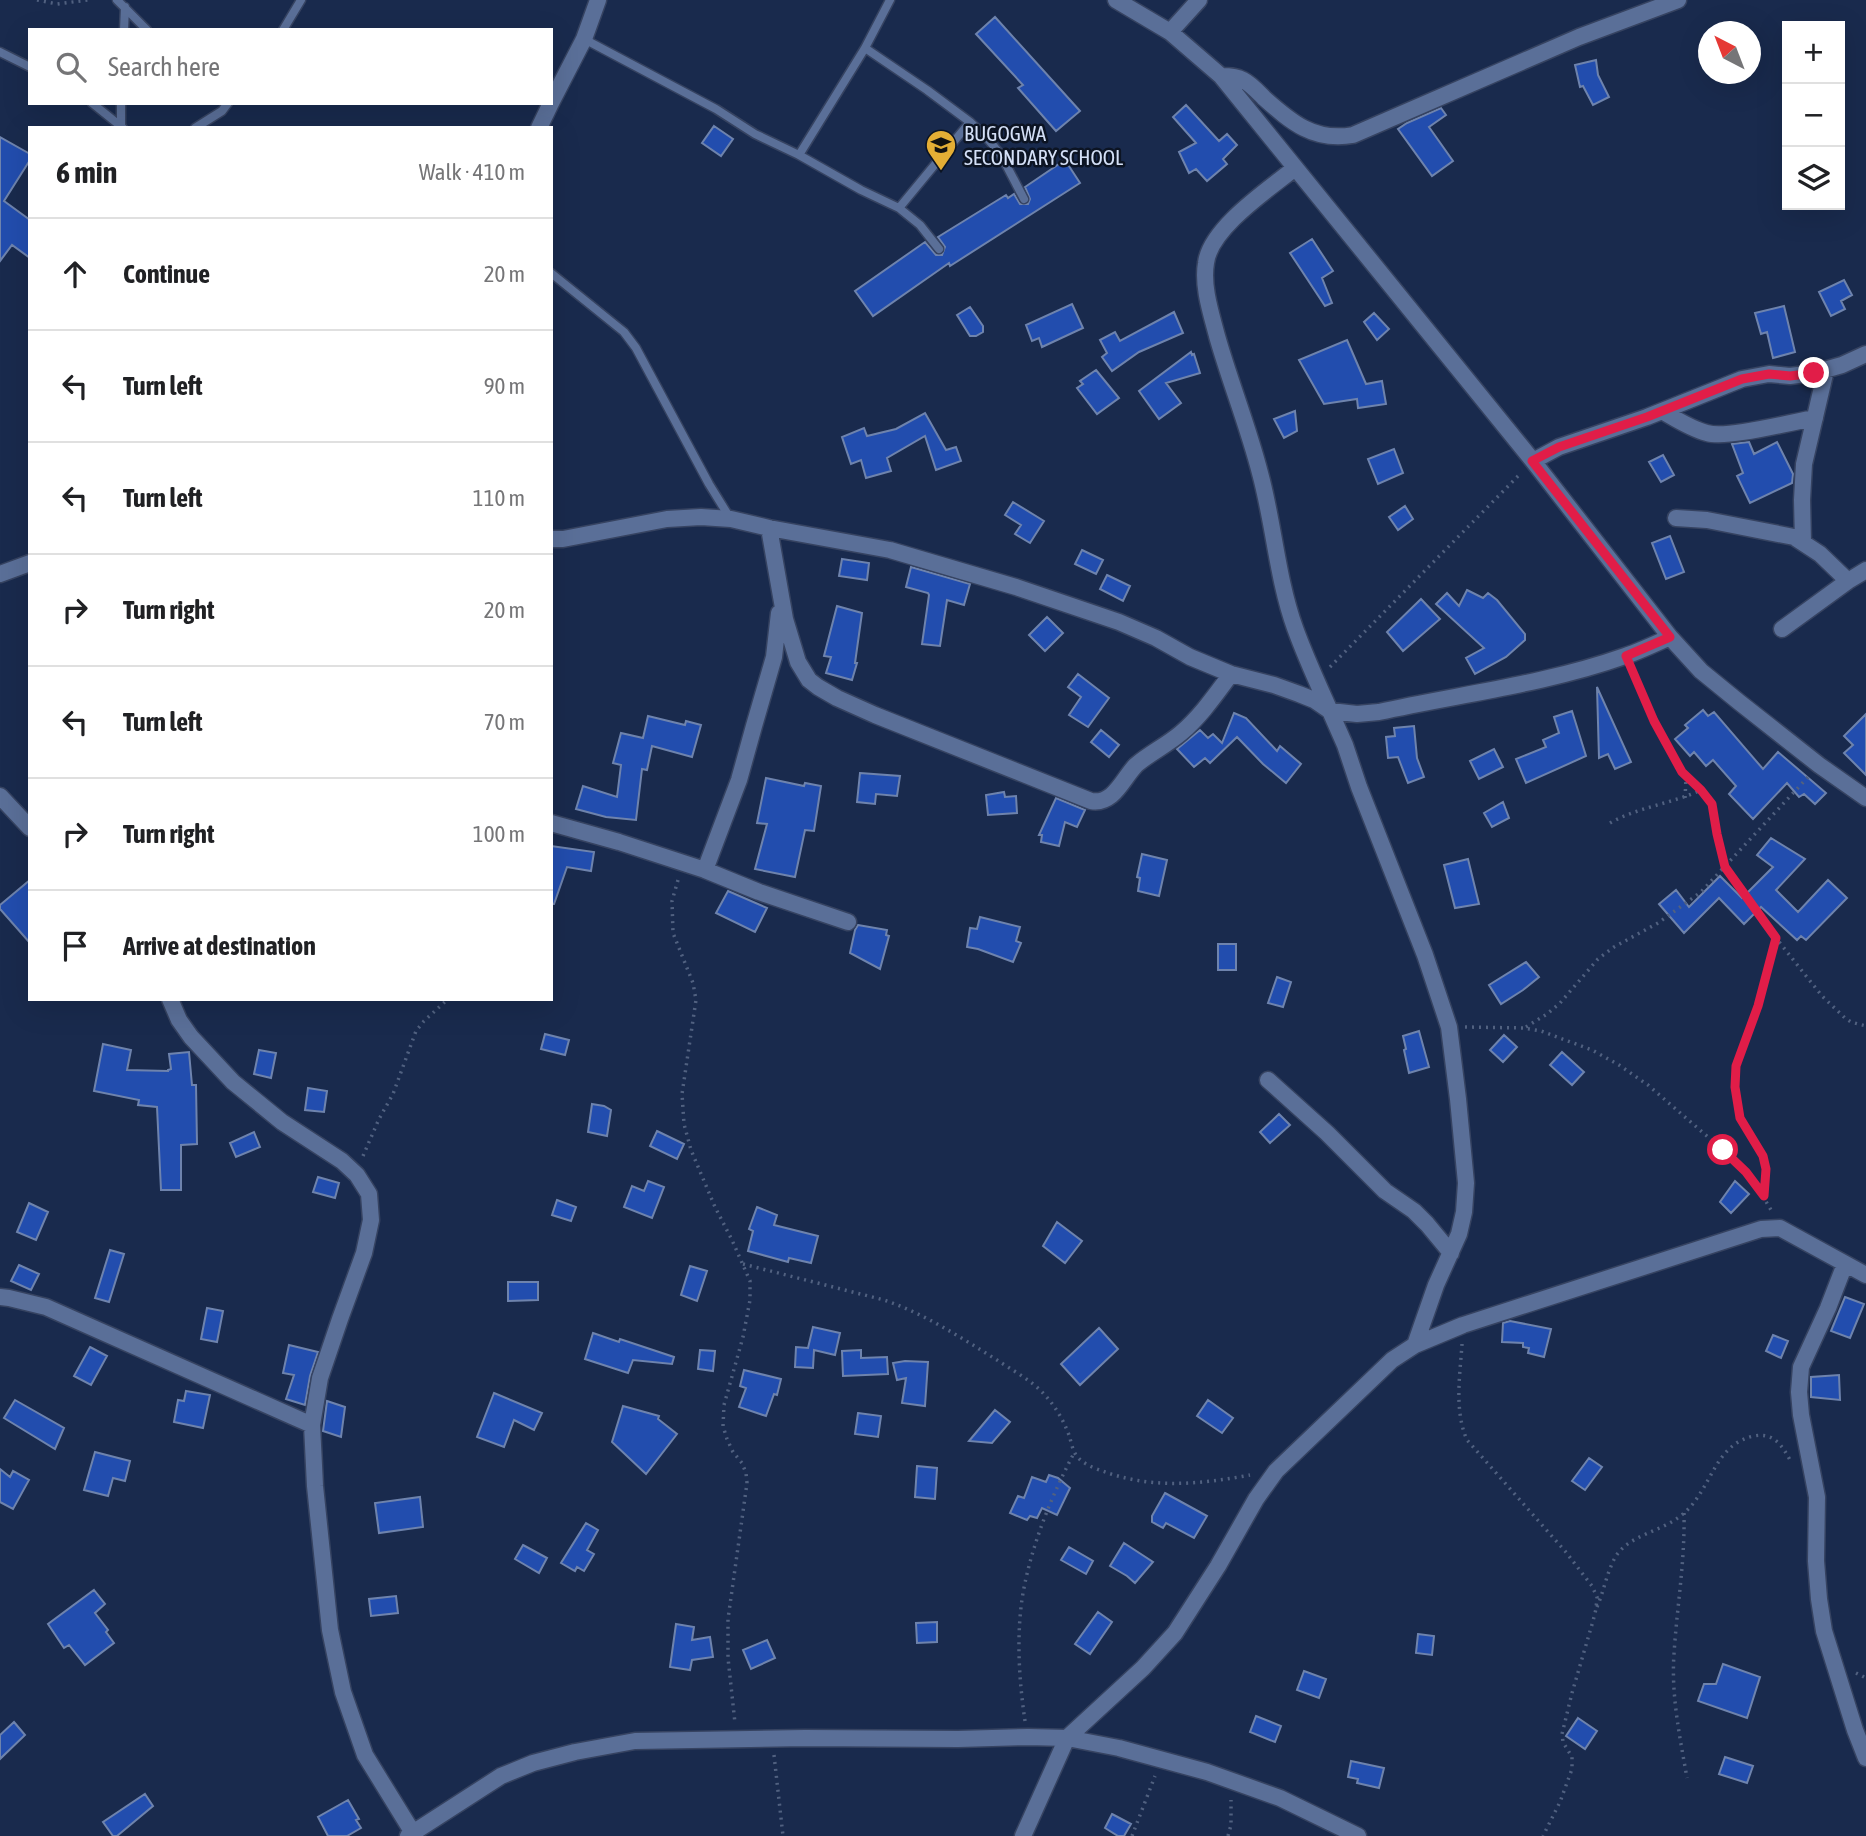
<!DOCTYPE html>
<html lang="en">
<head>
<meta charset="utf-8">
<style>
  body { margin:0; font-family:"Asap Condensed",sans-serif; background:#f2f2f2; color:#202124 }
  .controls { position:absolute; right:21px; top:21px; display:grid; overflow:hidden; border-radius:0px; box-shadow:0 7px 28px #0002 }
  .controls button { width:63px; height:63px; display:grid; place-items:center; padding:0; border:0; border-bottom:2px solid #e0e0e0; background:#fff; color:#202124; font:35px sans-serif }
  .compass { position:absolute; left:1698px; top:21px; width:63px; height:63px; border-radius:50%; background:#fff; box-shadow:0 7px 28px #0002; rotate:318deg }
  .stop { position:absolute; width:21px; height:21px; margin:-16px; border:5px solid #e11d48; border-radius:50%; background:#fff }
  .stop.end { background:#e11d48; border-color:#fff; box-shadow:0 2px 7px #0008 }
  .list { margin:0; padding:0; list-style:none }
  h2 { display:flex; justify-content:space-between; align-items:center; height:91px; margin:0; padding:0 28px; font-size:30px }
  h2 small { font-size:23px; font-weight:400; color:#757577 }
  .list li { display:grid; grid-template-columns:46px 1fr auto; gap:21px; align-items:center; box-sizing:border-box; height:112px; padding:0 28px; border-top:2px solid #e0e0e0 }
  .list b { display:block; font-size:26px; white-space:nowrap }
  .list em { font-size:23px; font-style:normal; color:#757577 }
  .icon { flex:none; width:38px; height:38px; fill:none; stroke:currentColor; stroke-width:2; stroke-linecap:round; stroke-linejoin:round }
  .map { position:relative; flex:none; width:1866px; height:1836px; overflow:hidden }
  .search { position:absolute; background:#fff; box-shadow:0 7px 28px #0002; left:28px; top:28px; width:525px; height:77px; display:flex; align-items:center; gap:18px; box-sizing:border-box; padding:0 24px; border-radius:0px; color:#757577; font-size:26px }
  .panel { position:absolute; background:#fff; box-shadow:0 7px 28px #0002; left:28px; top:126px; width:525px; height:875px; border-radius:0px }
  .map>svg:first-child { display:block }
</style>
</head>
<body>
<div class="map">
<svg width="1866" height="1836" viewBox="0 0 1866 1836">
  <rect width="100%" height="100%" fill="#192a4d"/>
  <path fill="#224dae" stroke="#6e83ad" stroke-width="2" d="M995,17L1080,111L1056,131L1018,88L1023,85L976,34Z
    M1596,60L1598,75L1609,97L1593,105L1583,86L1580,87L1575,65Z
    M1186,105L1219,141L1227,134L1237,145L1223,159L1227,164L1207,181L1196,169L1189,173L1179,152L1196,143L1173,117Z
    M1441,108L1446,115L1429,127L1453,161L1432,176L1398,129L1407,123Z
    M714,126L733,139L721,156L702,143Z
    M0,137L30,154V160L4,201L30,220V258L12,245L0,261Z
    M1065,160L1080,183L950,266L949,263L873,316L855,291L925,242L936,255H942L945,247L938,237L1006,195L1008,198L1014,194L1020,204H1028L1030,199L1025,187Z
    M1312,239L1333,271L1322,278L1332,303L1325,306L1290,253Z
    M1844,280L1852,295L1841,301L1845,309L1831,316L1819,292Z
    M1072,304L1083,328L1042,347L1039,338L1032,341L1026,325Z
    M1784,306L1795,352L1773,358L1767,332L1761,334L1755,313Z
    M970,307L983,326V332L976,336H970L957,315Z
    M1174,312L1183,333L1139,352L1112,371L1102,357L1107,353L1100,340L1115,332L1120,341Z
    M1374,313L1389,329L1377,340L1364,322Z
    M1347,340L1366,384L1382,381L1386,404L1358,408L1357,399L1324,404L1299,360Z
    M1191,352L1192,355L1194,354L1200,373L1166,383L1181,403L1159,419L1139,391Z
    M1096,370L1119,398L1097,414L1077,388L1083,384L1080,381Z
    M1295,411L1297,431L1284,438L1274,419Z
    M925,413L946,450L956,447L961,461L936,470L925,436L887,458L891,471L866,478L861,460L851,464L842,437L864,428L867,436L896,429Z
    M1749,442L1754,454L1777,442L1793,474L1792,483L1750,503L1737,476L1743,473L1732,444Z
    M1394,449L1403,473L1378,484L1368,459Z
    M1663,455L1674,475L1661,482L1649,462Z
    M1013,502L1044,521L1030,543L1015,534L1021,525L1005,515Z
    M1405,506L1413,519L1398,530L1389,517Z
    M1670,536L1684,572L1666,579L1652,543Z
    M1082,550L1103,560L1096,574L1075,564Z
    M842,559L869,563L867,580L839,576Z
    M911,567L970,584L964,605L947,600L940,646L922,644L929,595L928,593L906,587Z
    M1107,575L1130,586L1123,601L1100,589Z
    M1467,590L1483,598L1488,593L1497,600L1525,634V640L1506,657L1475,674L1466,658L1484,648L1436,604L1447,593L1459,606Z
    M1421,599L1440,619L1403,651L1387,632Z
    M837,606L862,613L855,663H857L852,680L826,673L831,657L824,656Z
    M1047,617L1063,633L1045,651L1029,635Z
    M1078,674L1109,698L1088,727L1069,715L1081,697L1068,687Z
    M1597,687L1631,762L1615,769L1608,754L1599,758Z
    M1703,710L1708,716L1714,712L1763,769L1778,752L1826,793L1815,804L1804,794L1799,797L1787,783L1753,819L1729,794L1736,786L1713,760L1706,766L1694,752L1690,756L1675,739L1688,728L1685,725Z
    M1572,711L1586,756L1526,783L1516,759L1546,747L1543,740L1559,733L1554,717Z
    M1234,713L1246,718L1277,751L1280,746L1301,764L1286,783L1263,764L1237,737L1210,763L1205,758L1194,767L1177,749L1200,730L1208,738L1213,734L1222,743Z
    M1866,714V775L1844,753L1853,745L1844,736Z
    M648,716L685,725L686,721L701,725L692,757L652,746L647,770L642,769L636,820L606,817L576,809L583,786L617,797L621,765L613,763L621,733L643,738Z
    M1414,726L1417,758L1424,777L1408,783L1398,757L1388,758L1386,737L1395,736L1394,728Z
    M1101,730L1119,745L1109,757L1091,742Z
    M1494,749L1503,767L1479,779L1470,761Z
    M860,773L900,776L897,796L876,794L875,804L857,802Z
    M766,778L804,786L805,783L821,786L814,831L805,830L795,877L755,869L767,824L757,823Z
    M1004,792L1005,797L1016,796L1017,813L988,815L986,795Z
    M1056,798L1085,810L1077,827L1065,822L1059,846L1041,842L1042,835H1039Z
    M1503,802L1509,818L1492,827L1484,813Z
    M1771,838L1805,859L1776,890L1798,912L1828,880L1847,898L1806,940L1801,936L1797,940L1761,907L1744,924L1719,898L1684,933L1659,904L1676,890L1689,907L1720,876L1742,898L1773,867L1757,855Z
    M551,846L594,852L591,871L567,867L554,904H551Z
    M1142,854L1167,860L1159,896L1138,891L1140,878L1137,877Z
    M1468,859L1479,904L1455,908L1444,865Z
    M30,880V943L0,909V905Z
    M728,891L767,908L755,932L716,913Z
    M980,917L1020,927L1016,941L1021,943L1013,962L978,949L967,947L970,928L977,929Z
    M858,925L887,930L886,935L889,936L880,969L850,953L855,930Z
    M1218,944H1236V970H1218Z
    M1526,962L1539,977L1523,990L1501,1004L1489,985Z
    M1277,977L1291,982L1283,1007L1268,1003Z
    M1419,1031L1429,1067L1409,1073L1404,1050L1406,1049L1403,1036Z
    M545,1034L569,1040L565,1055L541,1049Z
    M1504,1035L1517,1047L1503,1062L1490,1050Z
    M103,1044L131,1050L127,1070L168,1071V1070L171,1069L169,1054L189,1052L192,1085H196L197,1144L181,1145V1190H161L157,1107L138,1105L139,1100L94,1091Z
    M259,1050L276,1053L271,1078L254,1074Z
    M1562,1052L1584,1072L1572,1085L1550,1065Z
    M308,1088L327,1091L324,1112L305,1110Z
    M592,1104L604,1106L611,1110L607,1136L588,1132Z
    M1279,1114L1290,1125L1270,1143L1260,1132Z
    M657,1131L684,1144L677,1159L650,1146Z
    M254,1132L260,1147L236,1157L230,1143Z
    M318,1177L339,1183L335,1198L313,1192Z
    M648,1181L664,1187L652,1218L624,1207L632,1186L644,1191Z
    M1735,1181L1749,1194L1731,1213L1720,1202Z
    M557,1200L576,1207L571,1221L552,1215Z
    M29,1203L48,1212L36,1240L17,1232Z
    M757,1207L777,1215L774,1225L818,1236L811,1263L789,1258L788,1262L748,1251L753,1231L749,1229Z
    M1057,1222L1082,1241L1065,1263L1043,1246Z
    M110,1250L124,1254L109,1302L95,1298Z
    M19,1265L39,1274L31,1290L11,1281Z
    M690,1266L707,1271L697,1301L681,1295Z
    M508,1282H538V1300L508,1301Z
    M1845,1297L1864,1304L1850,1338L1831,1331Z
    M207,1308L223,1311L217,1342L201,1339Z
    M1510,1321L1551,1329L1544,1357L1528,1353L1529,1348L1523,1347V1343L1502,1342L1503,1323Z
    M813,1327L840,1333L835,1355L814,1350L813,1368L795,1367L796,1347L808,1348Z
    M1099,1328L1118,1349L1080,1385L1061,1364Z
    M593,1333L619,1342L620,1339L674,1357L672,1364L633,1360L628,1373L585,1359Z
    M1773,1335L1788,1341L1781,1358L1766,1351Z
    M289,1345L318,1352L310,1376L305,1405L286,1399L294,1375L283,1373Z
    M90,1347L107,1356L91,1385L74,1376Z
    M700,1350L715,1351L713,1371L698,1369Z
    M861,1350V1358L887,1357L888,1374L843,1376L842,1351Z
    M905,1361L928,1362L925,1406L902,1403L906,1378L897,1380L893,1363Z
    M744,1370L781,1379L777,1395L774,1394L766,1416L739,1407L746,1388L740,1386Z
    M1839,1375L1840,1400L1811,1397V1377Z
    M186,1391L210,1395L203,1428L174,1422L178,1400L184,1401Z
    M494,1393L542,1413L534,1430L514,1420L504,1447L477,1437Z
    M15,1400L64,1428L55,1449L4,1418Z
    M1208,1400L1233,1418L1222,1433L1197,1416Z
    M327,1401L345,1407L341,1437L323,1431Z
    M623,1406L659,1416L658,1419L677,1434L646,1474L612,1442Z
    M995,1410L1010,1422L992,1443L969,1441Z
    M858,1413L881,1416L878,1437L855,1434Z
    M95,1452L130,1461L125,1481L113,1478L108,1496L84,1490Z
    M1589,1458L1602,1467L1585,1490L1572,1481Z
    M917,1466L937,1468L935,1499L915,1497Z
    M0,1469L10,1477L13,1471L29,1480L13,1509L0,1502Z
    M1049,1475L1058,1478L1070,1488L1057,1515L1042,1508L1037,1518L1030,1516L1027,1520L1010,1513L1018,1496L1024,1498L1032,1477L1046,1482Z
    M1165,1493L1207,1516L1194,1538L1166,1523L1163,1528L1152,1522V1516Z
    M420,1497L423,1527L379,1533L375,1503Z
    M586,1523L598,1530L587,1550L594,1554L584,1571L577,1567L575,1571L561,1563Z
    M1124,1543L1153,1562L1135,1583L1127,1576L1110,1566Z
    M523,1545L547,1558L539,1573L515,1559Z
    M1069,1547L1093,1561L1086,1574L1061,1560Z
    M94,1590L105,1604L95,1613L108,1630L106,1632L114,1643L85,1665L69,1645L64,1648L48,1624Z
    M396,1596L398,1613L371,1616L369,1599Z
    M1098,1612L1112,1622L1090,1654L1075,1644Z
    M937,1622V1642L917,1643L916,1623Z
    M676,1624L694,1627L692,1640L710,1637L713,1657L692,1660L690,1670L670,1667Z
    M1418,1634L1434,1636L1432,1655L1416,1653Z
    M767,1640L775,1658L751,1669L743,1650Z
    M1723,1664L1760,1677L1747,1718L1698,1701L1704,1684H1716Z
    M1304,1671L1326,1679L1319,1698L1297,1690Z
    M1256,1716L1281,1726L1275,1742L1250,1732Z
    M1578,1718L1597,1731L1585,1749L1566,1736Z
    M14,1722L25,1735L0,1759V1735Z
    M1725,1757L1753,1766L1747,1783L1719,1774Z
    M1351,1761L1384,1768L1379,1788L1357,1783L1358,1779L1348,1777Z
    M145,1794L153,1806L117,1836H113L103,1822Z
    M348,1800L359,1819L356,1820L361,1828L347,1836H328L318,1817Z
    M1112,1814L1131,1824L1124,1836H1118L1105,1828Z"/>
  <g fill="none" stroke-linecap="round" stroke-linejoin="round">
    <g stroke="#364361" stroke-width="11">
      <path id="service" d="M117,0L147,30
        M124,30L125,7
        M283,30L301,0
        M584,39L716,109L755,134L799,155L861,190L899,208L920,225L939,249
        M865,48L927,90L970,122L987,138L1001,155L1024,199
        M0,52L30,67
        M92,103L123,128
        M121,128V103
        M195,128L222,111L228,103
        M799,155L865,48L890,0
        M899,208L970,122
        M551,273L624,332L636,348L709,484L730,518"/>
    </g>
    <g stroke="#364361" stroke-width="19">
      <path id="minor" d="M1116,0L1170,32L1221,76L1533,461L1670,637L1701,671L1739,702L1819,765L1866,798
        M1170,32L1199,0
        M1221,76C1228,76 1236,76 1243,80C1251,84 1258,92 1264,98C1291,122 1314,142 1353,135L1579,37L1678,0
        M551,103L584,39L598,0
        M539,128L551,103
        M1295,168C1269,189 1210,228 1206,263C1202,286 1211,313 1217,336C1230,382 1248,426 1260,473C1274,524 1277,578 1295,628C1305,656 1318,684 1330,711L1357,714L1379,712C1461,694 1546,684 1625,656C1640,651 1655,644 1670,637
        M1662,411C1676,419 1691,429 1707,433C1727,439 1791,422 1815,418
        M1533,461L1559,447L1647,417L1742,379L1769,374L1790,376L1814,373L1842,365L1866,354
        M1676,518L1707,520L1794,537L1820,554L1848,581
        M769,528L785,619L798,662L809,680L818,687L837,698L875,715L1091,801C1114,805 1123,778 1136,765C1150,753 1167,745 1181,733C1201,716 1216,694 1231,674
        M551,539H563L667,519L701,517L731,519L769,528L890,550L1016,587L1119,622L1156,638L1190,657L1231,674L1274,685L1299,694L1314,700L1330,711L1345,745L1359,787L1425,955L1449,1027L1458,1099L1466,1183L1464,1212L1459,1234L1436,1285L1415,1345
        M1803,542L1802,500L1804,464L1826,370
        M0,574L30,563
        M1782,629L1848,581L1866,570
        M0,796L30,828
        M551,823L619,842L705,870L759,892L848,922
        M705,870L739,780L754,726L774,657L779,613
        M170,999L179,1020L191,1037L233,1082L282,1122L342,1161L357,1175L369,1194L371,1220L364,1253L340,1319L320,1378L312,1425L315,1486L330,1630L343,1692L365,1755L413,1833
        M1268,1080L1327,1133L1385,1191L1414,1211L1427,1224L1451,1253
        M1845,1264L1828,1308L1801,1367L1799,1392L1801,1415L1817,1497L1816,1561L1819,1599L1824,1631L1855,1730L1866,1758
        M0,1297L9,1298L46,1307L312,1425
        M408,1836L501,1776L533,1763L575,1752L635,1741L805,1738L958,1739L1028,1737L1067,1738L1119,1748L1207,1772L1280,1798L1358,1836
        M1023,1836L1067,1738L1143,1668L1175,1633L1218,1566L1256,1499L1276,1471L1392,1360L1415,1345L1463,1325L1761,1229L1780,1228L1866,1275"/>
    </g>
    <path stroke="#516180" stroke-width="3.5" stroke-dasharray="2 5" stroke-linecap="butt" d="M37,0L57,4L88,0
      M1330,667L1521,473
      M1632,670L1654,721L1682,773L1701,790L1712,804L1716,834L1725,867L1776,938L1822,996L1845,1018L1851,1022L1866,1026
      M1685,798L1686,779
      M1610,823C1638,807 1671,804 1701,790
      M678,880L672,901L673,933L693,983L696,1000L682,1094L684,1124L691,1150L715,1207L732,1240L750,1281V1300L743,1337L724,1405L723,1426L727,1439L733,1452L742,1463L746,1473L747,1483L728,1619V1658L735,1723
      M1465,1027L1524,1028L1541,1031L1592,1050L1619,1065L1648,1085L1723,1150L1755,1183L1771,1210
      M1526,1027L1547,1014L1560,1003L1598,959L1614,947L1658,923L1701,892L1809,776
      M363,1156L379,1119L393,1094L416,1031L424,1021L448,999
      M1764,1194C1766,1175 1766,1159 1756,1142C1749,1129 1740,1120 1737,1105C1730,1060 1746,1045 1758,1007C1765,985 1770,961 1776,939
      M743,1264L884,1300C925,1314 960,1337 997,1360C1012,1370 1031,1380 1044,1394C1055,1406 1063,1419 1069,1435C1071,1441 1072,1449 1076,1455C1083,1465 1097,1469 1108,1473C1156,1489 1201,1484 1250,1475
      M1462,1344C1460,1376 1454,1410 1467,1440L1565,1551L1592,1586L1597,1597L1596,1609L1593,1621L1572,1693L1562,1734L1563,1742L1572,1757V1769L1560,1802L1543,1836
      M1684,1513C1685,1562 1677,1606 1674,1654C1671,1695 1680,1738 1687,1778
      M1597,1607C1604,1591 1607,1571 1616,1556C1630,1534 1663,1532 1684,1513C1712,1489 1714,1444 1754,1436C1773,1432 1782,1445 1790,1460
      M1856,1673L1866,1678
      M1025,1721C1019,1680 1016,1635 1023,1593C1032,1544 1051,1497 1074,1453
      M774,1755L783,1836
      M1132,1836L1155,1776
      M1228,1836L1231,1825V1800"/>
    <use href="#service" stroke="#5a6f98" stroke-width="8"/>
    <use href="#minor" stroke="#5a6f98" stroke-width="16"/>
  </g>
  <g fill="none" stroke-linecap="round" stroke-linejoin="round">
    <path stroke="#e11d48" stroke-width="9" d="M1723,1150L1746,1172L1764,1196L1766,1169L1763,1156L1740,1118L1735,1087L1736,1066L1758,1006L1776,938L1725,867L1717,834L1712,804L1701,790L1682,772L1654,721L1626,656L1670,637L1532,461L1559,447L1647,417L1742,379L1769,374L1790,376L1814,373"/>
  </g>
  <defs>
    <g id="school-pin" transform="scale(1.575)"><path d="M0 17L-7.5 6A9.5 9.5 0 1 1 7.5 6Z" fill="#e4ae35" stroke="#0c1423"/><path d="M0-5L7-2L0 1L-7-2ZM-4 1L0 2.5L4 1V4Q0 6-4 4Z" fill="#111"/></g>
  </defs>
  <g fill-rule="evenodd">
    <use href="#school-pin" x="941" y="145"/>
  </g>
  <g text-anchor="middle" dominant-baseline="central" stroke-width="5" stroke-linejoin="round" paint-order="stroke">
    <g font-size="21" fill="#d4e0f7" stroke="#0c1423" text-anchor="start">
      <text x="964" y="133">BUGOGWA<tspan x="964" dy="24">SECONDARY SCHOOL</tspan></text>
    </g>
  </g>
</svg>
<div class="controls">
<button>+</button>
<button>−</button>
<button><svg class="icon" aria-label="layers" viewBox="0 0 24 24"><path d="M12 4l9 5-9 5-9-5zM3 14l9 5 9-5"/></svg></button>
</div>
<svg class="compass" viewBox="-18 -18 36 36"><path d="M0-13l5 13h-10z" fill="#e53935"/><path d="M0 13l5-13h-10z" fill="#757577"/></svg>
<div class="stop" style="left:1723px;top:1150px"></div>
<div class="stop end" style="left:1814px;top:373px"></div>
<div class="search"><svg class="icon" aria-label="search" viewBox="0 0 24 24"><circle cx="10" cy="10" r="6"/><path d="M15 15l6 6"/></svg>Search here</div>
<section class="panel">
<h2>6 min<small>Walk · 410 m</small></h2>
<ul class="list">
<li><svg class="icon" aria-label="ahead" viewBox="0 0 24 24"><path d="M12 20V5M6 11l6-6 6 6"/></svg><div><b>Continue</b></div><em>20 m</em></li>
<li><svg class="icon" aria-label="left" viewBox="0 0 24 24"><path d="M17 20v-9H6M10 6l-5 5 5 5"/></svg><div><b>Turn left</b></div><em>90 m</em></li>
<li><svg class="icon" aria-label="left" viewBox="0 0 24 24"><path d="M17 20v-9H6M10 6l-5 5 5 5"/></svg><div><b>Turn left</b></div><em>110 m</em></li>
<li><svg class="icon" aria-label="right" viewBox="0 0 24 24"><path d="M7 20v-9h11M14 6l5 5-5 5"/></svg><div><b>Turn right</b></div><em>20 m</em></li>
<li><svg class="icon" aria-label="left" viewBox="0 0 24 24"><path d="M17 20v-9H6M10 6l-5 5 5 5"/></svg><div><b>Turn left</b></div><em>70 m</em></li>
<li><svg class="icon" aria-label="right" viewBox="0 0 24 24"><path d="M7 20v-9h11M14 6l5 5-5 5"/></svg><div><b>Turn right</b></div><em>100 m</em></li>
<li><svg class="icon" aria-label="arrive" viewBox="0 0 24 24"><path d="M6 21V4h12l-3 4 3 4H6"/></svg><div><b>Arrive at destination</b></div></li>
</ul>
</section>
</div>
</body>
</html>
